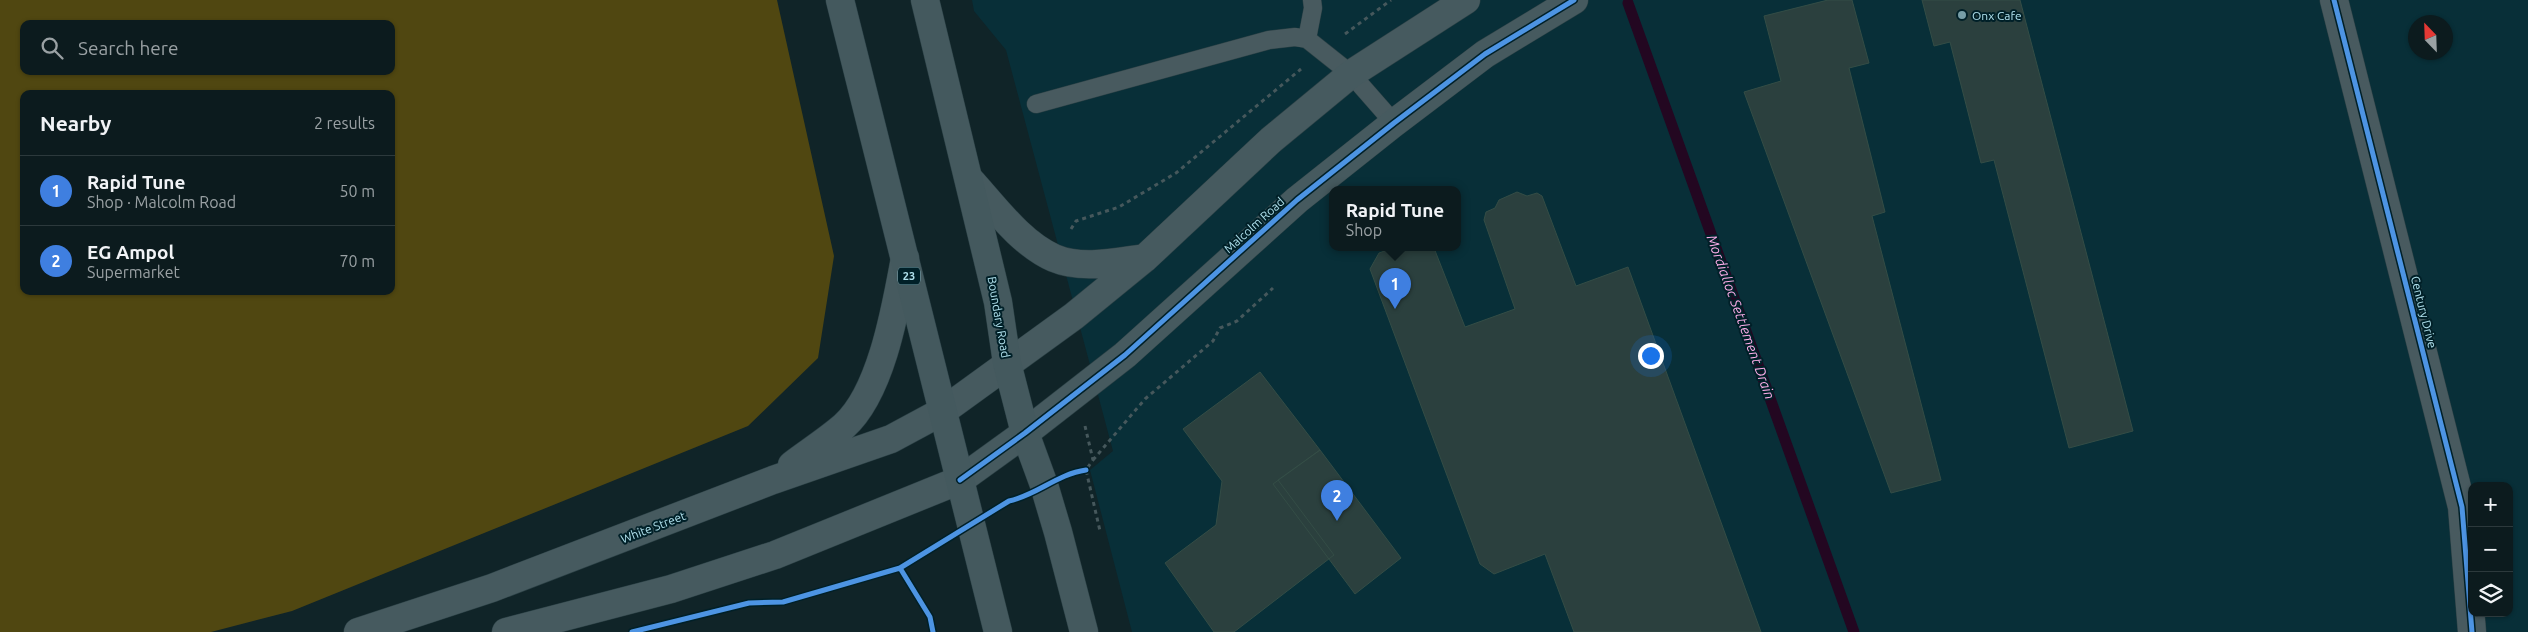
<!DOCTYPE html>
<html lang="en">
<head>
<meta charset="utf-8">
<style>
  body { margin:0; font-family:Ubuntu,sans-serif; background:#152427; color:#f1f3f6 }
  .controls { position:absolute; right:15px; bottom:15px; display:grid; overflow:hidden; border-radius:10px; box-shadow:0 1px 4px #0004 }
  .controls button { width:45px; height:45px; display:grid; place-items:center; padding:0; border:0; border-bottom:1px solid #2c393c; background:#0c1b1e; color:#f1f3f6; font:25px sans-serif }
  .compass { position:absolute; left:2408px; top:15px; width:45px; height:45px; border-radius:50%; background:#0c1b1e; box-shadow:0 1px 4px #0004; rotate:337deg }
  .you { position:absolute; left:1650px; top:355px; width:18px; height:18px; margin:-12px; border:4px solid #fff; border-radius:50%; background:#1a73e8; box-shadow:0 0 0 8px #1a73e833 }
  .badge { display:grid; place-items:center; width:32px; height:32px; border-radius:50%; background:#779ea7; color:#fff; font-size:16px; font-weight:700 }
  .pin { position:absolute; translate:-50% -41px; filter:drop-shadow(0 1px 2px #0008) }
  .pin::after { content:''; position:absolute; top:26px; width:18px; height:15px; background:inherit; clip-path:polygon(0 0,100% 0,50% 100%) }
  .popup { position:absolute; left:1329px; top:186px; width:132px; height:65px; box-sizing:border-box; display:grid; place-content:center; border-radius:10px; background:#0c1b1e; filter:drop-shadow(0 1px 4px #0005); font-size:16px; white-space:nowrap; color:#9aa1a4 }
  .popup b { font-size:19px; color:#f1f3f6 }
  .popup::after { content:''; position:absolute; left:50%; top:100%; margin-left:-10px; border:10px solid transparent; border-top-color:#0c1b1e }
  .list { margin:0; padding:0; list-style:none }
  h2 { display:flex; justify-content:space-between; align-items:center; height:65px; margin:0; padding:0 20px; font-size:21px }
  h2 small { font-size:16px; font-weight:400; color:#9aa1a4 }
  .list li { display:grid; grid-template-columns:32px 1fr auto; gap:15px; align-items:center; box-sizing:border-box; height:70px; padding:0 20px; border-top:1px solid #2c393c }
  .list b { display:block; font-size:19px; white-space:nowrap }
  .list p { margin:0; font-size:16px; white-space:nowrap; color:#9aa1a4 }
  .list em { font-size:16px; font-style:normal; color:#9aa1a4 }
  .icon { flex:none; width:28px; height:28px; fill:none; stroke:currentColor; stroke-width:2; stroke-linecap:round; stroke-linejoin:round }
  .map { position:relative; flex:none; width:2528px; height:632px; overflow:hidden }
  .search { position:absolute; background:#0c1b1e; box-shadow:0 1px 4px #0004; left:20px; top:20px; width:375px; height:55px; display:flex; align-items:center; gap:12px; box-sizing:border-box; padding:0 18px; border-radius:10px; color:#9aa1a4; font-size:19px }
  .panel { position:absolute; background:#0c1b1e; box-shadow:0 1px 4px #0004; left:20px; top:90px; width:375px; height:205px; border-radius:10px }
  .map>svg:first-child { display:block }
</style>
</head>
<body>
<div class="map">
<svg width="2528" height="632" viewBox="0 0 2528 632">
  <rect width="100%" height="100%" fill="#102428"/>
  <path fill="#082f38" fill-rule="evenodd" d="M972,0H2528V632H1132L1090,470L1113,451L1006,50L974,11ZM2416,22H2446V52H2416ZM1332,190H1458V248H1332ZM2472,486H2509V613H2472Z"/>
  <path fill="#504711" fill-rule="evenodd" d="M0,0H777L834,256L818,358L748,426L292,611L211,632H0ZM24,24H391V71H24ZM24,94H391V291H24Z"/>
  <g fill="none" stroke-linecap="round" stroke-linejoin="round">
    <path stroke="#230721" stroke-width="11" d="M1628,3L1854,632"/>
  </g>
  <path fill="#2b403e" stroke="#344d46" d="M1828,0H1852L1869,63L1849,68L1885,212L1872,216L1941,480L1891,493L1744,92L1781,81L1764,16Z
    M1922,0H2020L2133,431L2069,448L1994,160L1981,163L1950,42L1934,46Z
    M1517,192L1527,196L1537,193L1542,196L1576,286L1628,267L1761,632H1574L1545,554L1494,574L1480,564L1370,269L1379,253L1393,248H1434L1465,327L1515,309L1484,220L1486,212L1495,208L1499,200Z
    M1260,372L1320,450L1278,480L1334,555L1234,632H1214L1165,563L1216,525L1222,481L1183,429Z
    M1320,450L1401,558L1355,594L1273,484Z"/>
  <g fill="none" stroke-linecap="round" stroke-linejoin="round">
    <g stroke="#2b4045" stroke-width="19">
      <path id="lane" d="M1307,39L1313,8L1312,0
        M1036,104L1269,40L1295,37L1307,39L1351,74L1394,123"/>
    </g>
    <g stroke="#2b4045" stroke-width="29">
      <path id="street" d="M2334,0L2462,507L2472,632"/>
    </g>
    <g stroke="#2b4045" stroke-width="29">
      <path id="secondary" d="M970,180C994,206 1020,243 1054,258C1082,270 1116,262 1145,258
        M792,465C809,452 828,440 844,426C882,392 896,306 905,258
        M358,632L492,588L773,480L891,439L943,411L1074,316L1145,258L1271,140L1351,74L1466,0
        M506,632L671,589L775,555L960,480L1025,433L1125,355L1297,200L1394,123L1485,54L1574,0"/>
    </g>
    <g stroke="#2b4045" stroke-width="29">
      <path id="primary" d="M840,0L998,632
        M925,0L998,302L1007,363L1025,433L1044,485L1058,532L1084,632"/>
    </g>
    <path stroke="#46585c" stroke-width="3" stroke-dasharray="4 4" stroke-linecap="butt" d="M1345,34L1391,0
      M1071,229L1076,221L1119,207L1176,173L1301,69
      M1085,426L1093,460L1086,470L1100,531
      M1093,460L1145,399L1213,341L1220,328L1237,321L1273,288"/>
    <use href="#lane" stroke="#485a5f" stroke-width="18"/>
    <use href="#street" stroke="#485a5f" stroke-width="28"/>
    <use href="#secondary" stroke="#465a5f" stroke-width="28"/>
    <use href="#primary" stroke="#44595e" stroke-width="28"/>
    <g stroke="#002028" stroke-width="8">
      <path id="cycleway" d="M2334,0L2462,507L2472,632
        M960,480L1025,433L1125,355L1297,200L1394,123L1485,54L1574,0
        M900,568L930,617L933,632
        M632,632L749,603L783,602L900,568L1009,501C1037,495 1057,474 1086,470"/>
    </g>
    <use href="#cycleway" stroke="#4d94e3" stroke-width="5"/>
  </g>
  <circle fill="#779ea7" stroke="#002028" stroke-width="2" cx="1962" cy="15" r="5"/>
  <g text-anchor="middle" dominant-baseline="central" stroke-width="4" stroke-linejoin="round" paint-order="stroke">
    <rect fill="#002028" stroke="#7aa6b1" stroke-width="1" x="898" y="267.5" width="22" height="17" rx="4"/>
    <g font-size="11" font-weight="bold" fill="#afe0ec">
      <text x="909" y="276">23</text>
    </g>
    <g font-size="12" fill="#afe0ec" stroke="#002028" text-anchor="start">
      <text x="1972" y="15">Onx Cafe</text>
    </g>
    <g font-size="12" fill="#afe0ec" stroke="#002028">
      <text transform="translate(1254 225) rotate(-42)">Malcolm Road</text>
      <text transform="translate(2424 312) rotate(76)">Century Drive</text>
      <text transform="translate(999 317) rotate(80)">Boundary Road</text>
      <text transform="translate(653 527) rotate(-21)">White Street</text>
    </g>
    <g font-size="14" font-style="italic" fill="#fcade9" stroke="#002028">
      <text transform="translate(1741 317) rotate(70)">Mordialloc Settlement Drain</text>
    </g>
  </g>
</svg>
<div class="controls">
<button>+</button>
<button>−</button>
<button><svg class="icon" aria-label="layers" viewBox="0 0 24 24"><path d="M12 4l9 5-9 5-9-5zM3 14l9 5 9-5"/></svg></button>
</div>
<svg class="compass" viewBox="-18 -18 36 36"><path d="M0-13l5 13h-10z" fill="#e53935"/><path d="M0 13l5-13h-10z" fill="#9aa1a4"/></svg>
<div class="you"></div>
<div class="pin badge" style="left:1395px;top:309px;background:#3f7fe0">1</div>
<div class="popup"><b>Rapid Tune</b>Shop</div>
<div class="pin badge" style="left:1337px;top:521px;background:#3f7fe0">2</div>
<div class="search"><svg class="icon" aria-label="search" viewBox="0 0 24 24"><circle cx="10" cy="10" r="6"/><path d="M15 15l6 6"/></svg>Search here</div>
<section class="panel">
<h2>Nearby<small>2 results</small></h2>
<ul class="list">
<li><span class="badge" style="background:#3f7fe0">1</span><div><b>Rapid Tune</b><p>Shop · Malcolm Road</p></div><em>50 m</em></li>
<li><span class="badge" style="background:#3f7fe0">2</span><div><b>EG Ampol</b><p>Supermarket</p></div><em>70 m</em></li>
</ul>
</section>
</div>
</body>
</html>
